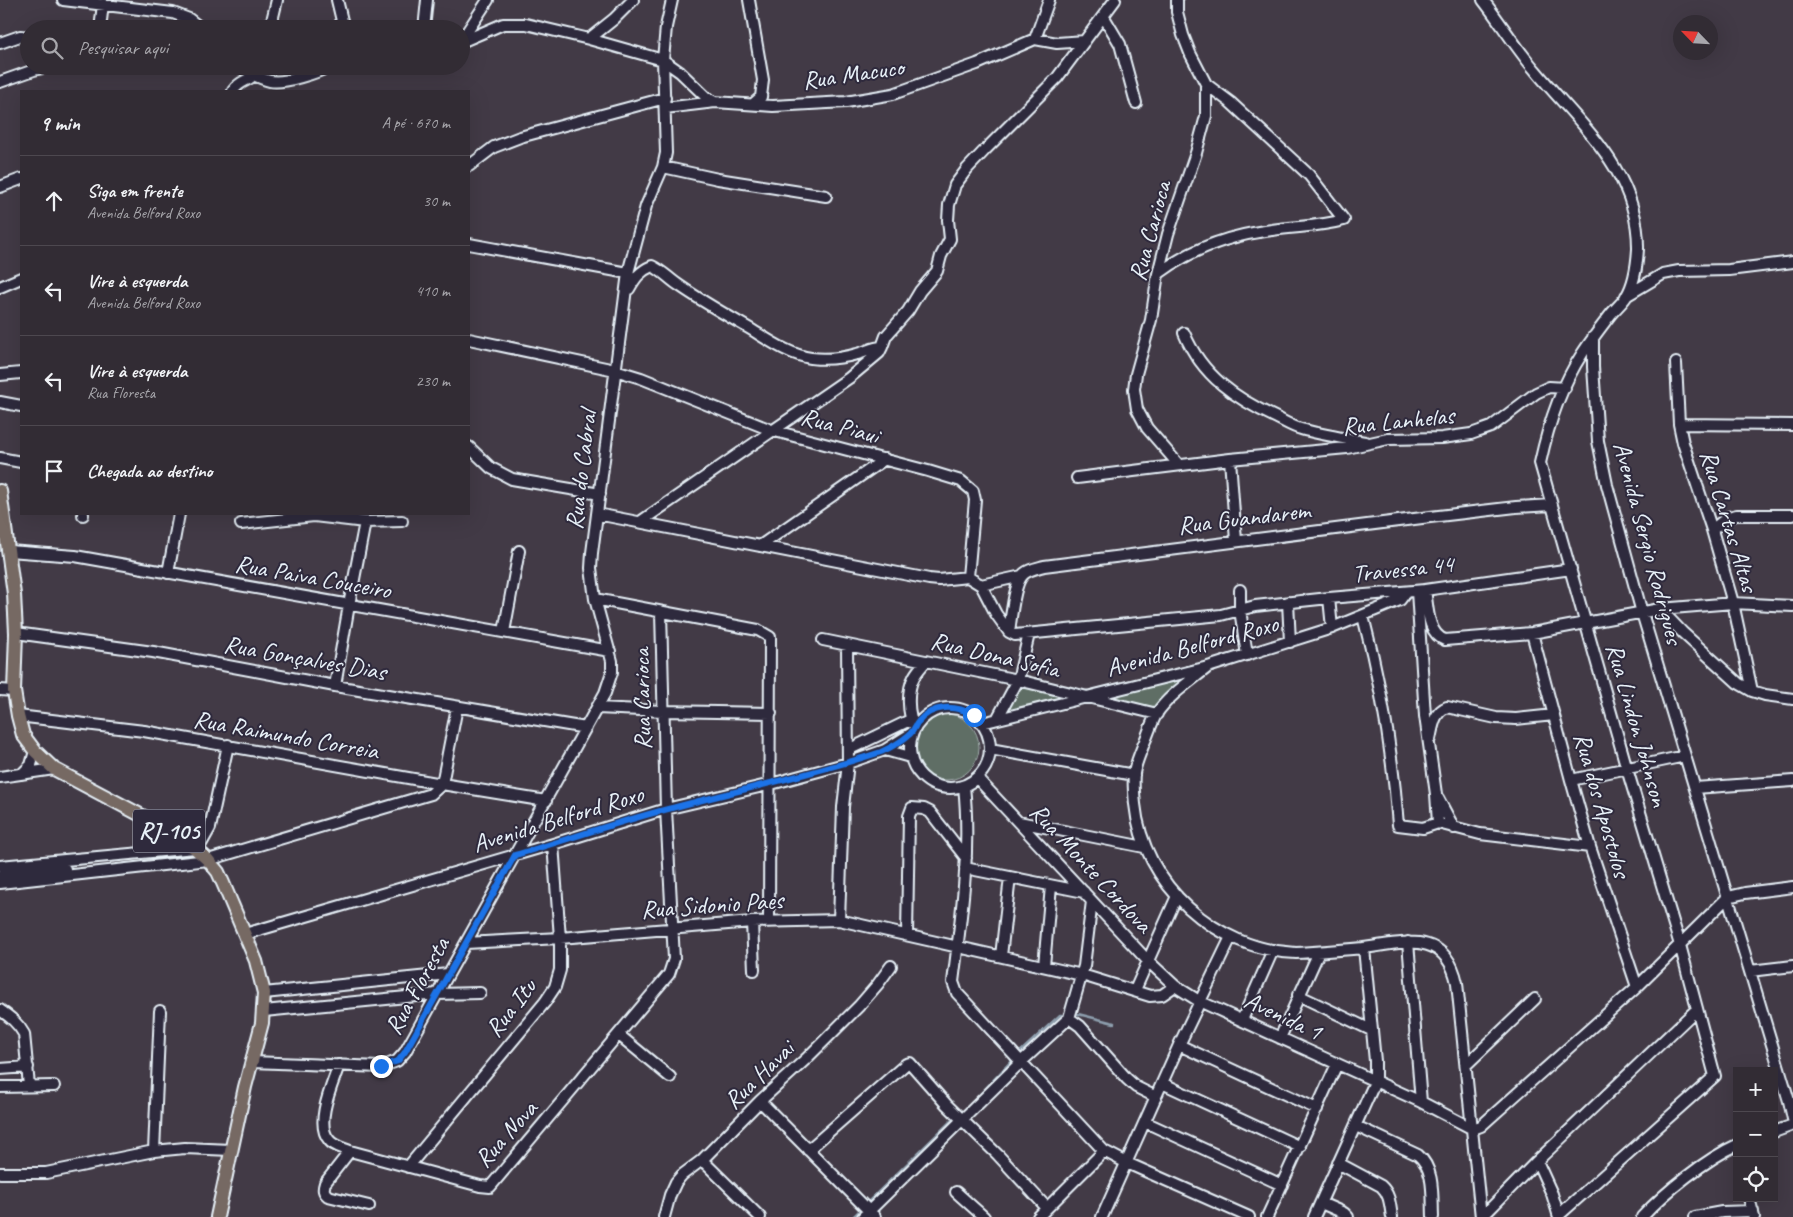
<!DOCTYPE html>
<html lang="pt">
<head>
<meta charset="utf-8">
<style>
  body { margin:0; font-family:Caveat,sans-serif; background:#3a343c; color:#f1f3f6 }
  .controls { position:absolute; right:15px; bottom:15px; display:grid; overflow:hidden; border-radius:0px; box-shadow:0 5px 20px #0002 }
  .controls button { width:45px; height:45px; display:grid; place-items:center; padding:0; border:0; border-bottom:1px solid #4d484f; background:#322c34; color:#f1f3f6; font:25px sans-serif }
  .compass { position:absolute; left:1673px; top:15px; width:45px; height:45px; border-radius:50%; background:#322c34; box-shadow:0 5px 20px #0002; rotate:295deg }
  .stop { position:absolute; width:15px; height:15px; margin:-11px; border:4px solid #1a73e8; border-radius:50%; background:#fff }
  .stop.end { background:#1a73e8; border-color:#fff; box-shadow:0 1px 5px #0008 }
  .list { margin:0; padding:0; list-style:none }
  h2 { display:flex; justify-content:space-between; align-items:center; height:65px; margin:0; padding:0 20px; font-size:21px }
  h2 small { font-size:16px; font-weight:400; color:#a8a7ac }
  .list li { display:grid; grid-template-columns:32px 1fr auto; gap:15px; align-items:center; box-sizing:border-box; height:90px; padding:0 20px; border-top:1px solid #4d484f }
  .list b { display:block; font-size:19px; white-space:nowrap }
  .list p { margin:0; font-size:16px; white-space:nowrap; color:#a8a7ac }
  .list em { font-size:16px; font-style:normal; color:#a8a7ac }
  .icon { flex:none; width:28px; height:28px; fill:none; stroke:currentColor; stroke-width:2; stroke-linecap:round; stroke-linejoin:round }
  .map { position:relative; flex:none; width:1793px; height:1217px; overflow:hidden }
  .search { position:absolute; background:#322c34; box-shadow:0 5px 20px #0002; left:20px; top:20px; width:450px; height:55px; display:flex; align-items:center; gap:12px; box-sizing:border-box; padding:0 18px; border-radius:28px; color:#a8a7ac; font-size:19px }
  .panel { position:absolute; background:#322c34; box-shadow:0 5px 20px #0002; left:20px; top:90px; width:450px; height:425px; border-radius:0px }
  .map>svg:first-child { display:block }
</style>
</head>
<body>
<div class="map">
<svg width="1793" height="1217" viewBox="0 0 1793 1217">
  <rect width="100%" height="100%" fill="#423a46"/>
  <filter id="ink" filterUnits="userSpaceOnUse"><feTurbulence type="fractalNoise" baseFrequency=".02" numOctaves="2"/><feDisplacementMap in="SourceGraphic" scale="10" xChannelSelector="R" yChannelSelector="G"/><feConvolveMatrix kernelMatrix="1 2 1 2 8 2 1 2 1" color-interpolation-filters="sRGB"/></filter>
  <g filter="url(#ink)">
    <path fill="#5e6e65" stroke="#a3b0ae" d="M1190,679L1156,707L1087,697L1005,713L1017,686L1087,697Z
      M913 747a33 33 0 1 1 66 0a33 33 0 1 1-66 0Z"/>
    <g fill="none" stroke-linecap="round" stroke-linejoin="round">
      <path stroke="#8d9ead" stroke-width="2.5" d="M1072,1015L1078,1014L1114,1023
        M1017,1055L1060,1015H1066
        M971,1104L1013,1059
        M866,1204L955,1117
        M853,1217L862,1208"/>
      <g stroke="#e8f1f8" stroke-width="14">
        <path id="minor" d="M63,0L173,13L189,19L202,29
          M337,0L344,29
          M749,0L763,80L761,97L753,104
          M1177,0V12L1183,35L1190,53L1206,84V116L1196,153L1168,234L1158,274L1151,320L1136,374L1134,389L1137,409L1147,428L1179,465
          M1483,0C1501,23 1516,48 1535,70C1580,125 1639,171 1638,249C1637,265 1635,283 1626,297C1622,303 1616,308 1611,314C1601,327 1591,340 1582,354C1561,386 1548,426 1540,463L1627,769L1680,945L1715,1076L1559,1215
          M1104,17L1120,44L1136,103
          M100,29L103,4
          M270,29L277,0
          M424,29L427,0
          M589,39L614,19L633,0
          M1035,39L1049,0
          M461,41L488,0
          M461,42L503,24H526L589,39L663,60L680,72L706,97L715,102L773,106L846,102L893,94L977,64L1035,39L1057,43L1085,41
          M0,43L20,36L29,37
          M238,66C248,72 259,79 270,81C284,84 317,73 330,66
          M0,82L34,70L51,66
          M233,91C243,76 251,85 259,66
          M665,108L715,102
          M469,166L494,147L520,137L665,98
          M663,167L718,179L826,196
          M0,187L21,179
          M469,244L628,273
          M1158,274C1191,249 1231,235 1272,230C1298,226 1318,227 1344,220L1309,175L1230,102L1206,84
          M0,287L21,278
          M629,289C635,278 640,271 652,266C663,271 670,280 680,286C703,302 728,316 752,330C770,341 790,355 811,358C826,360 843,358 857,354C866,352 873,347 882,347
          M1626,296L1663,274L1679,271L1729,270L1793,262
          M1184,333C1202,376 1236,399 1277,418C1285,422 1293,427 1301,429C1322,435 1344,438 1365,442
          M1593,337V367L1598,441L1607,485L1642,613L1789,1101L1793,1119
          M469,339L615,370L641,378L771,430L928,471L961,481L973,491L975,500L968,577L981,585L996,614L1009,632
          M1676,363L1679,424L1683,443L1712,530L1733,603L1752,691
          M0,375L21,373
          M0,402L21,406
          M1679,424L1793,425
          M469,447L491,468L512,479L600,494
          M0,458L21,462
          M1230,459L1236,541
          M1077,478L1230,459L1347,448L1388,439L1442,438L1471,434L1491,427L1536,393L1549,387L1565,388
          M1552,505L1516,507L1430,517L1044,566C1037,568 1026,570 1022,576C1014,585 1011,619 1009,632L1015,635L1221,615L1255,606L1329,598L1425,590L1571,569
          M597,514L929,579L939,580L968,577
          M83,515V514
          M640,522L849,378L879,353L882,347L886,336L908,311L920,291L937,271L941,256L950,239L948,220L949,205L955,185L967,169L985,150L1057,78L1115,0
          M241,524L314,516L365,522L402,521
          M1712,530L1728,517L1737,515H1793
          M760,546L885,459
          M9,551L75,556L610,651
          M168,573L179,514
          M981,585L1022,576
          M1240,590V610L1247,655
          M1425,590C1428,606 1427,634 1445,640L1532,633L1660,609L1733,603L1793,606
          M1417,591L1425,716L1436,794L1438,823
          M1329,598L1332,628
          M595,599L758,630L770,637L769,921
          M1288,602L1290,642
          M1660,609L1683,633L1738,683L1752,691L1765,695L1793,699
          M1363,616C1381,685 1393,754 1398,825L1423,828L1438,823L1480,834L1590,847
          M504,632L519,551
          M16,633L153,652L335,686L586,728
          M1532,633L1571,780L1590,847L1637,987
          M823,640L1018,680L1157,714
          M1208,667C1191,681 1169,695 1157,713C1152,721 1149,732 1145,741C1141,751 1136,762 1134,773C1133,783 1134,794 1135,804C1143,885 1216,950 1296,953C1319,952 1341,950 1363,948C1403,943 1446,929 1457,983L1481,1217
          M335,686L349,605L365,522
          M0,690L14,691
          M910 748a40 40 0 1 1 80 0a40 40 0 1 1-80 0Z
          M597,708L663,711L771,713
          M18,716L144,731L442,784L546,801
          M997,719L1018,680L1029,634
          M982,723L1208,667L1332,628L1400,600L1406,592
          M915,727C907,714 907,690 914,677C917,671 922,666 926,661
          M1430,739C1433,726 1434,712 1447,707L1496,718L1516,719L1554,715
          M990,749L1134,775
          M848,750L910,720
          M885,750L910,757
          M22,774L31,765L35,751
          M0,777L54,769
          M977,778L1147,960L1175,986L1199,1001L1421,1102L1473,1129
          M1571,780L1685,756
          M964,786C971,852 961,918 953,982L957,993L1104,1151L1127,1163L1249,1217
          M1695,788L1793,781
          M1438,798L1454,828
          M1019,822L1144,847
          M0,866L195,848L201,844L210,828L228,745
          M965,868L1084,892
          M0,876L65,869
          M0,883L208,860L431,794L442,784L457,707
          M839,920L843,807L848,763L847,645
          M752,922L754,970
          M245,934L553,844L666,809L771,784L848,763L885,750L912,733
          M907,935L909,816L912,808L924,809L930,812L966,858
          M1408,942L1421,1102
          M466,943L560,938L752,922L839,920L1082,975L1150,996L1162,995L1175,986
          M1001,956L1010,877
          M1044,966L1051,886
          M1750,971L1793,966
          M1135,990L1177,896
          M264,993L448,974
          M1298,995L1371,1030
          M0,1010C10,1017 18,1023 24,1034L29,1086
          M264,1011L437,994L480,993
          M1069,1018L1080,1026L1127,1079L1136,1087L1156,1097
          M1242,1020L1273,950
          M619,1035L670,1077
          M1280,1038L1319,952
          M1179,1045L1317,1109
          M252,1062L381,1067L397,1061L405,1052L605,693L612,672V661L595,599L591,568L592,553L628,273L646,206L663,167L666,153L663,60L666,27L672,0
          M339,1065C333,1083 314,1123 329,1140C333,1146 343,1148 350,1151L480,1186L490,1187L669,974L674,959L666,809L661,612
          M1466,1065L1535,999
          M0,1069L28,1067
          M1162,1083L1300,1147
          M0,1087L54,1086
          M760,1101L875,1217
          M1145,1122L1282,1185
          M1356,1126L1418,1155C1435,1169 1432,1196 1433,1217
          M1473,1129L1481,1126L1491,1117L1637,987L1728,897L1745,893L1793,887
          M1774,1132L1793,1125
          M808,1150L906,1064L910,1063L947,1105L998,1155L1047,1208
          M154,1151L160,1011
          M350,1151L325,1183C323,1189 323,1192 328,1196L369,1206
          M702,1160L760,1217
          M1537,1161L1552,1194L1559,1217
          M1338,1163L1381,1186C1390,1194 1390,1205 1392,1217
          M408,1167L545,1002L555,987L560,970V938L553,844
          M0,1173H46L154,1151L185,1148L231,1150
          M956,1192L984,1217
          M1749,1198L1754,1217
          M1321,1203L1344,1213L1348,1217
          M664,1217L670,1195L676,1182L682,1175L702,1160L760,1101L806,1059L859,1006L878,984L891,966
          M863,1217L1021,1062L1069,1018L1084,966L1092,901
          M1038,1217L1104,1151
          M1102,1217L1179,1045L1231,937
          M1267,1217L1337,1064
          M1314,1217L1375,1082V1061L1364,948
          M1482,1217L1537,1161L1697,1009
          M1642,1217C1665,1192 1706,1159 1737,1145
          M1695,1217L1722,1212L1753,1211"/>
      </g>
      <g stroke="#e8f1f8" stroke-width="16">
        <path id="major" d="M0,491L14,594L16,633L14,691L18,716L23,735L35,751L54,769L165,828L195,848L208,860L218,872L223,883L256,961L264,993L262,1023L245,1087L217,1217"/>
      </g>
      <use href="#minor" stroke="#2f2a3d" stroke-width="10"/>
      <use href="#major" stroke="#766964" stroke-width="12"/>
    </g>
  </g>
  <g fill="none" stroke-linecap="round" stroke-linejoin="round" filter="url(#ink)">
    <path stroke="#1a73e8" stroke-width="6" d="M381,1066L398,1061L405,1052L515,855C566,840 617,822 668,809C739,790 811,775 881,752C890,748 902,741 910,734C914,731 915,725 918,722C933,704 955,705 974,715"/>
  </g>
  <g text-anchor="middle" dominant-baseline="central" stroke-width="4" stroke-linejoin="round" paint-order="stroke">
    <rect fill="#2f2a3d" stroke="#b0b5c0" stroke-width="1" x="133" y="809.5" width="72" height="43" rx="4"/>
    <g font-size="24" font-weight="bold" fill="#e8f1f8">
      <text x="169" y="831">RJ-105</text>
    </g>
    <g font-size="25" fill="#e8f1f8" stroke="#2f2a3d">
      <text transform="translate(853 74) rotate(-8)">Rua Macuco</text>
      <text transform="translate(1150 231) rotate(-75)">Rua Carioca</text>
      <text transform="translate(1398 421) rotate(-6)">Rua Lanhelas</text>
      <text transform="translate(840 426) rotate(15)">Rua Piaui</text>
      <text transform="translate(581 470) rotate(-83)">Rua do Cabral</text>
      <text transform="translate(1244 518) rotate(-7)">Rua Guandarem</text>
      <text transform="translate(1729 521) rotate(73)">Rua Cartas Altas</text>
      <text transform="translate(1648 543) rotate(75)">Avenida Sergio Rodrigues</text>
      <text transform="translate(1403 569) rotate(-6)">Travessa 44</text>
      <text transform="translate(313 577) rotate(10)">Rua Paiva Couceiro</text>
      <text transform="translate(1192 646) rotate(-15)">Avenida Belford Roxo</text>
      <text transform="translate(995 655) rotate(13)">Rua Dona Sofia</text>
      <text transform="translate(305 658) rotate(10)">Rua Gonçalves Dias</text>
      <text transform="translate(642 699) rotate(-91)">Rua Carioca</text>
      <text transform="translate(1637 725) rotate(74)">Rua Lindon Johnson</text>
      <text transform="translate(286 735) rotate(10)">Rua Raimundo Correia</text>
      <text transform="translate(1602 805) rotate(74)">Rua dos Apostolos</text>
      <text transform="translate(558 819) rotate(-17)">Avenida Belford Roxo</text>
      <text transform="translate(1091 868) rotate(47)">Rua Monte Cordova</text>
      <text transform="translate(712 905) rotate(-4)">Rua Sidonio Paes</text>
      <text transform="translate(417 986) rotate(-61)">Rua Floresta</text>
      <text transform="translate(511 1008) rotate(-52)">Rua Itu</text>
      <text transform="translate(1283 1016) rotate(25)">Avenida 1</text>
      <text transform="translate(759 1075) rotate(-44)">Rua Havai</text>
      <text transform="translate(506 1134) rotate(-48)">Rua Nova</text>
    </g>
  </g>
</svg>
<div class="controls">
<button>+</button>
<button>−</button>
<button><svg class="icon" aria-label="locate" viewBox="0 0 24 24"><circle cx="12" cy="12" r="6"/><path d="M12 2v4M12 18v4M2 12h4M18 12h4"/></svg></button>
</div>
<svg class="compass" viewBox="-18 -18 36 36"><path d="M0-13l5 13h-10z" fill="#e53935"/><path d="M0 13l5-13h-10z" fill="#a8a7ac"/></svg>
<div class="stop" style="left:974px;top:715px"></div>
<div class="stop end" style="left:381px;top:1066px"></div>
<div class="search"><svg class="icon" aria-label="search" viewBox="0 0 24 24"><circle cx="10" cy="10" r="6"/><path d="M15 15l6 6"/></svg>Pesquisar aqui</div>
<section class="panel">
<h2>9 min<small>A pé · 670 m</small></h2>
<ul class="list">
<li><svg class="icon" aria-label="ahead" viewBox="0 0 24 24"><path d="M12 20V5M6 11l6-6 6 6"/></svg><div><b>Siga em frente</b><p>Avenida Belford Roxo</p></div><em>30 m</em></li>
<li><svg class="icon" aria-label="left" viewBox="0 0 24 24"><path d="M17 20v-9H6M10 6l-5 5 5 5"/></svg><div><b>Vire à esquerda</b><p>Avenida Belford Roxo</p></div><em>410 m</em></li>
<li><svg class="icon" aria-label="left" viewBox="0 0 24 24"><path d="M17 20v-9H6M10 6l-5 5 5 5"/></svg><div><b>Vire à esquerda</b><p>Rua Floresta</p></div><em>230 m</em></li>
<li><svg class="icon" aria-label="arrive" viewBox="0 0 24 24"><path d="M6 21V4h12l-3 4 3 4H6"/></svg><div><b>Chegada ao destino</b></div></li>
</ul>
</section>
</div>
</body>
</html>
